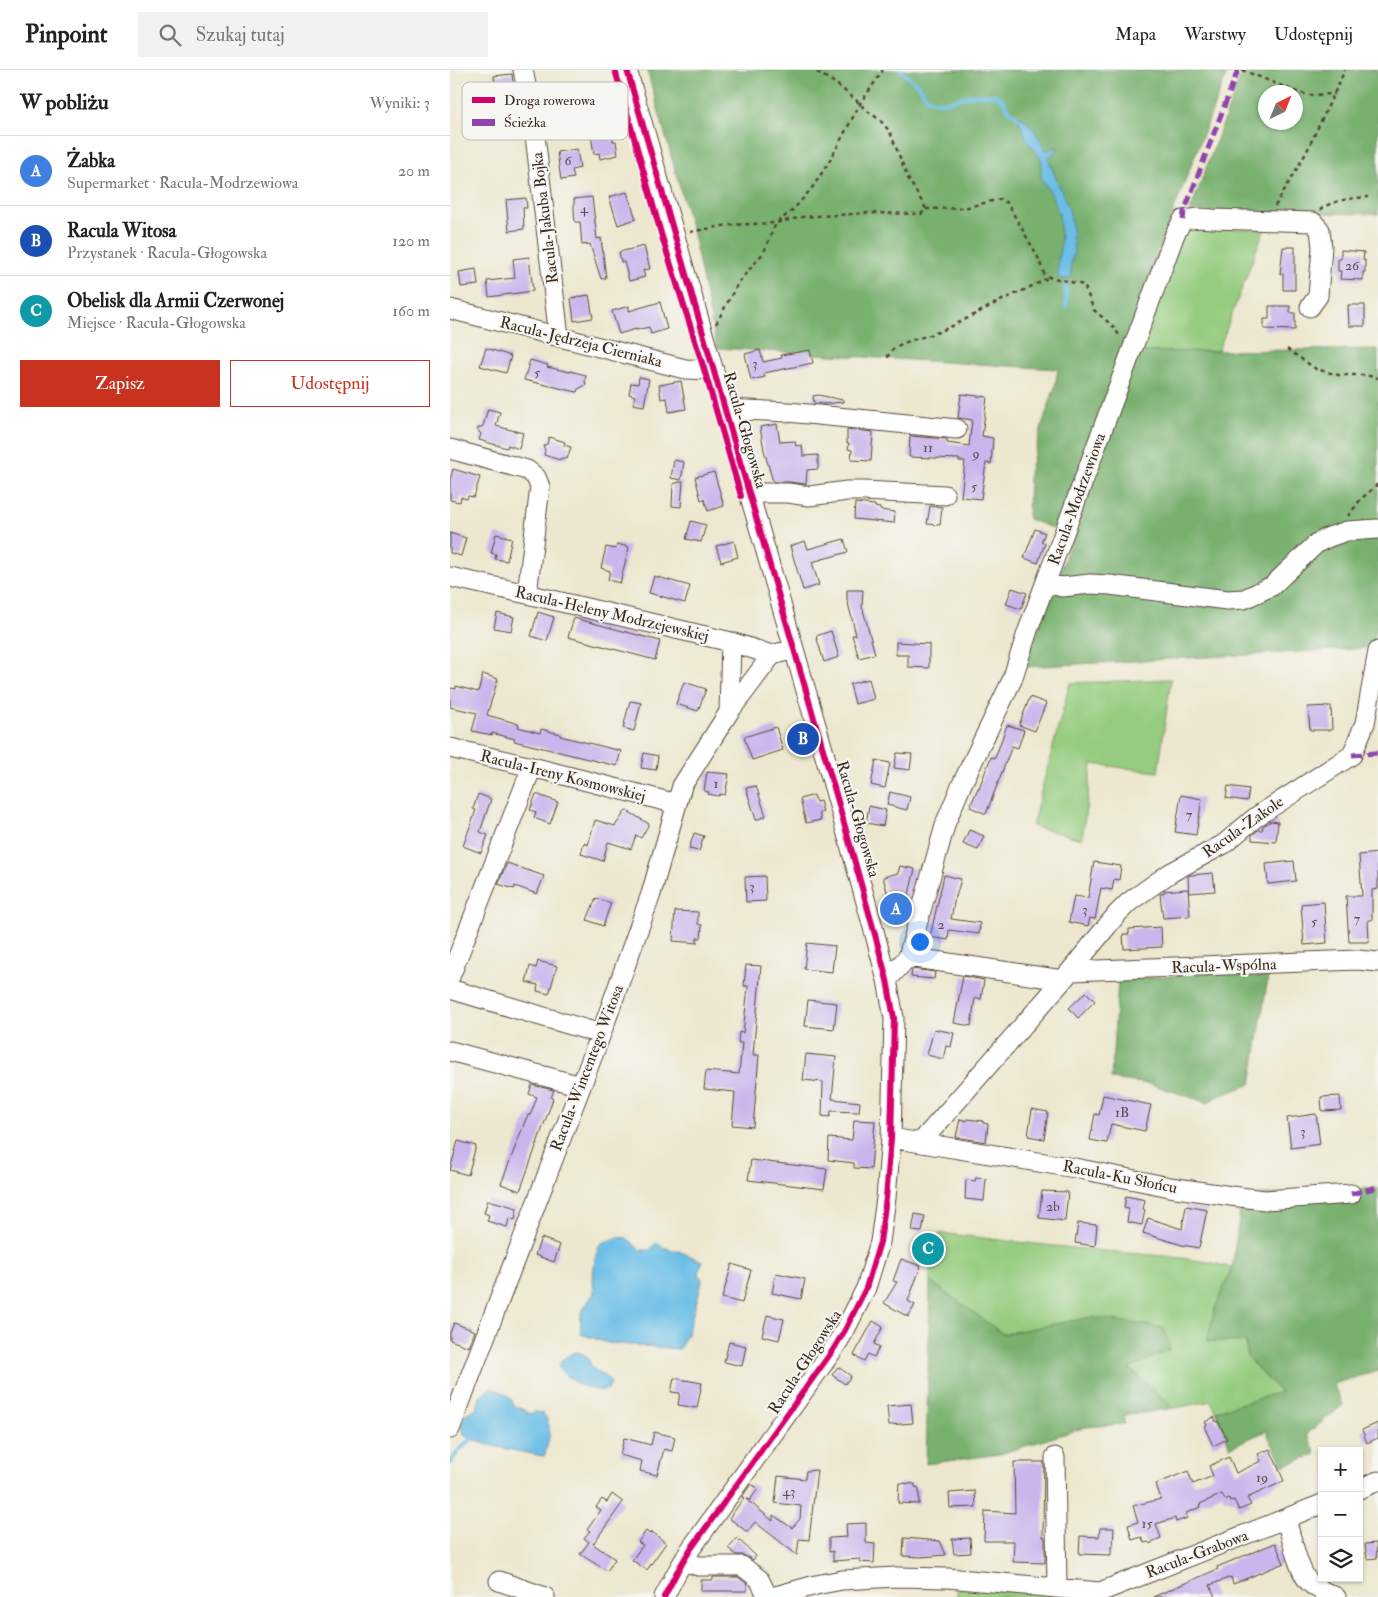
<!DOCTYPE html>
<html lang="pl">
<head>
<meta charset="utf-8">
<style>
  body { margin:0; font-family:"IM FELL Double Pica",serif; background:#f2f2f2; color:#222 }
  .controls { position:absolute; right:15px; bottom:15px; display:grid; overflow:hidden; border-radius:0px; box-shadow:0 1px 4px #0004 }
  .controls button { width:45px; height:45px; display:grid; place-items:center; padding:0; border:0; border-bottom:1px solid #e0e0e0; background:#fff; color:#222; font:25px sans-serif }
  .compass { position:absolute; left:808px; top:15px; width:45px; height:45px; border-radius:50%; background:#fff; box-shadow:0 1px 4px #0004; rotate:43deg }
  .you { position:absolute; left:469px; top:871px; width:18px; height:18px; margin:-12px; border:4px solid #fff; border-radius:50%; background:#1a73e8; box-shadow:0 0 0 8px #1a73e833 }
  .badge { display:grid; place-items:center; width:32px; height:32px; border-radius:50%; background:#c8321e; color:#fff; font-size:16px; font-weight:700 }
  .pin { position:absolute; translate:-50% -50%; border:2px solid #fff; box-shadow:0 1px 5px #0006 }
  .list { margin:0; padding:0; list-style:none }
  h2 { display:flex; justify-content:space-between; align-items:center; height:65px; margin:0; padding:0 20px; font-size:21px }
  h2 small { font-size:16px; font-weight:400; color:#767676 }
  .list li { display:grid; grid-template-columns:32px 1fr auto; gap:15px; align-items:center; box-sizing:border-box; height:70px; padding:0 20px; border-top:1px solid #e0e0e0 }
  .list b { display:block; font-size:19px; white-space:nowrap }
  .list p { margin:0; font-size:16px; white-space:nowrap; color:#767676 }
  .list em { font-size:16px; font-style:normal; color:#767676 }
  .actions { display:flex; gap:10px; padding:15px 20px }
  .actions a { flex:1; padding:11px 0; border:1px solid #c8321e; border-radius:0px; text-align:center; font-size:18px; color:#c8321e }
  .actions .main { background:#c8321e; color:#fff }
  .icon { flex:none; width:28px; height:28px; fill:none; stroke:currentColor; stroke-width:2; stroke-linecap:round; stroke-linejoin:round }
  .map { position:relative; flex:none; width:928px; height:1527px; overflow:hidden }
  header { display:flex; align-items:center; gap:30px; box-sizing:border-box; height:70px; padding:0 25px; background:#fff; border-bottom:1px solid #e0e0e0 }
  header strong { font-size:24px }
  nav { display:flex; gap:28px; margin-inline-start:auto; font-size:18px }
  .search { width:350px; height:45px; background:#f2f2f2; display:flex; align-items:center; gap:12px; box-sizing:border-box; padding:0 18px; border-radius:0px; color:#767676; font-size:19px }
  main { display:flex }
  aside { flex:1; background:#fff }
  .map>svg:first-child { display:block }
</style>
</head>
<body>
<header>
<strong>Pinpoint</strong>
<div class="search"><svg class="icon" aria-label="search" viewBox="0 0 24 24"><circle cx="10" cy="10" r="6"/><path d="M15 15l6 6"/></svg>Szukaj tutaj</div>
<nav><a>Mapa</a><a>Warstwy</a><a>Udostępnij</a></nav>
</header>
<main>
<aside>
<h2>W pobliżu<small>Wyniki: 3</small></h2>
<ul class="list">
<li><span class="badge" style="background:#3f7fe0">A</span><div><b>Żabka</b><p>Supermarket · Racula-Modrzewiowa</p></div><em>20 m</em></li>
<li><span class="badge" style="background:#1a4fb4">B</span><div><b>Racula Witosa</b><p>Przystanek · Racula-Głogowska</p></div><em>120 m</em></li>
<li><span class="badge" style="background:#0f9aa8">C</span><div><b>Obelisk dla Armii Czerwonej</b><p>Miejsce · Racula-Głogowska</p></div><em>160 m</em></li>
</ul>
<div class="actions"><a class="main">Zapisz</a><a>Udostępnij</a></div>
</aside>
<div class="map">
<svg width="928" height="1527" viewBox="0 0 928 1527">
  <rect width="100%" height="100%" fill="#f6f6f2"/>
  <filter id="ink" filterUnits="userSpaceOnUse"><feTurbulence type="fractalNoise" baseFrequency=".02" numOctaves="2"/><feDisplacementMap in="SourceGraphic" scale="10" xChannelSelector="R" yChannelSelector="G"/><feConvolveMatrix kernelMatrix="1 2 1 2 8 2 1 2 1" color-interpolation-filters="sRGB"/></filter>
  <filter id="wash" filterUnits="userSpaceOnUse"><feTurbulence type="fractalNoise" baseFrequency=".0096" numOctaves="4" result="noise"/><feDisplacementMap in="SourceGraphic" scale="20" xChannelSelector="R" yChannelSelector="G"/><feGaussianBlur stdDeviation="1.12" result="paint"/><feColorMatrix in="noise" values="0 0 0 0 0 0 0 0 0 0 0 0 0 0 0 0 0 1.4 0 .05"/><feComposite in="paint" operator="in"/></filter>
  <g filter="url(#wash)">
    <rect width="100%" height="100%" fill="#ece7ce"/>
    <path fill="#95cc7f" stroke="#687b4e" d="M735,156L814,160L768,281L686,282Z
      M721,609L708,702L642,694L632,769L582,756L620,613Z
      M490,1163C544,1169 599,1176 653,1181C696,1185 741,1186 782,1198L765,1238L796,1272L797,1287L831,1323L766,1341L761,1331L724,1338L679,1298L720,1279L642,1247L553,1264L480,1211L481,1177Z
      M507,1518L584,1523L624,1527H507Z"/>
    <path fill="#78b06e" stroke="#5a6d46" fill-rule="evenodd" d="M197,0H778L721,147L616,463L578,449L579,403L593,352L605,317L608,299L267,278L243,164Z
      M793,0H928V144L740,141ZM816,22H846V52H816Z
      M928,279V552L921,578L574,597L614,491L686,282Z
      M771,902L794,906L818,907L801,1014L766,1027L758,1033L700,1014L661,1009L668,910Z
      M928,1118V1301L883,1314L893,1335L857,1364L866,1384L833,1396L816,1361L780,1377L766,1341L831,1322L797,1287L796,1272L757,1271L765,1238L782,1198L792,1126Z
      M480,1211L553,1264L642,1247L714,1258L720,1279L679,1299L724,1338L673,1346L675,1354L636,1357L550,1384L476,1394Z"/>
    <path fill="#6abee6" stroke="#527482" d="M571,46L583,59L591,71L594,80H599L607,77L608,79L599,87L600,94L619,139L622,156L624,181L621,193V206L619,209L608,208V190L611,172L609,144L602,125L591,108L592,91L583,77L578,72L569,51L568,48Z
      M168,1167L177,1168L190,1180H200L206,1173L212,1177L231,1182L252,1191V1194C248,1198 248,1205 252,1209L251,1216L237,1264L229,1279L158,1273L131,1264C129,1245 132,1238 144,1224C142,1208 143,1189 150,1174Z
      M125,1282C142,1284 136,1292 145,1300C151,1305 157,1306 161,1313L158,1319C145,1325 113,1309 109,1296C112,1288 118,1285 125,1282Z
      M40,1318C53,1321 60,1325 65,1337L71,1338L79,1344L85,1342L92,1343L96,1347L100,1363L95,1385L93,1386C79,1383 22,1374 15,1365C11,1360 11,1353 12,1346L27,1338L31,1325Z"/>
    <g fill="none" stroke-linecap="round" stroke-linejoin="round">
      <path stroke="#6abee6" stroke-width="4" d="M450,0L468,15L478,29L487,32H499L509,28L523,25H546L552,29L558,39L568,48
        M616,237V214
        M0,1393L10,1379L21,1369"/>
    </g>
    <g id="blocks">
      <path fill="#cab5ec" d="M62,4L64,24L46,26L44,6Z
        M162,61L163,71H166L168,85L150,89L149,83L144,84L141,65Z
        M127,79L130,98L122,100L124,108L111,110L107,82Z
        M177,122L186,149L168,155L159,127Z
        M142,127L147,169L151,168L156,208L151,209L140,174L132,175L130,152H125L124,140V129Z
        M76,128L77,138H73L74,159L59,161L56,130Z
        M194,176L200,199L193,200L195,207L179,211L174,192H171L169,182Z
        M833,177H845V220H833V204H830Z
        M891,180L914,182L913,190H915V202H913V210L890,209L891,201H888V189H891Z
        M79,187L83,221L39,227L37,211L65,208L63,189Z
        M26,199L28,215L11,217L9,202Z
        M139,225L143,248L124,251L121,228Z
        M210,232L217,259L201,264L199,257L186,260V259L169,264L162,241L179,236V241Z
        M898,235H915V256H899Z
        M819,236H840V243H845V260L814,259V249H819Z
        M36,278L61,286L56,303L30,296Z
        M310,280L313,292L332,288L331,285L360,280L363,293L314,303L315,307L301,310L295,284Z
        M80,290L98,295L97,297L120,302V301L136,305L135,312L136,315L128,319L127,322L74,310Z
        M189,307L199,309L194,336L183,334L185,326L179,324L181,313L188,314Z
        M231,311L236,339L219,342L217,328L211,329L209,315Z
        M511,324L537,327L532,366L543,368L541,394L536,393L531,429L511,427L515,391H509V389L459,387L460,366L497,369V373L519,376L522,350L508,348Z
        M368,325L393,330V332L374,334L364,333L363,326Z
        M38,339L50,342L46,356L73,363L69,379L58,375L57,378L29,370L31,364L27,359L33,356Z
        M327,354L330,372L345,371L346,376L352,375L353,386L368,385V399L357,400L356,414L338,412H323L314,380L310,357Z
        M397,359L423,362L421,391L401,390L402,380L398,379L399,373H397Z
        M99,367L115,372L114,375L121,377L117,389L111,388L110,390L94,385L95,380L93,376L97,374Z
        M224,390L234,392L231,410L221,408Z
        M3,399L30,407L24,427L18,426L17,429L11,427L10,432L0,430V410Z
        M264,402L274,436L258,441L254,429L251,430L245,407Z
        M233,411L231,437L222,436L223,414Z
        M405,433L425,435V437L430,438V440L445,442L444,453L404,449Z
        M480,436L492,437L490,455L477,454Z
        M241,451L256,455L251,472L236,469Z
        M585,459L595,463L591,472L595,473L588,493L574,488Z
        M0,463L16,468L11,486L0,483Z
        M46,464L62,468L57,491L45,489L46,484L41,483Z
        M394,469L398,482L362,492L369,515L353,520L340,476L355,471L358,479Z
        M284,471L288,487L271,492L266,476Z
        M167,474L179,477L170,513L158,510L160,501L151,498L156,477L166,479Z
        M204,506L240,516L235,533L199,523Z
        M562,518L577,523L571,539L556,534Z
        M397,520H413L412,536L425,584L409,588L402,565H406L397,529Z
        M88,542L104,547L97,571L81,566Z
        M47,543L64,547L61,561L44,558Z
        M124,548L210,571L205,590L118,567Z
        M381,561L389,587L374,592L366,566Z
        M446,572L479,574V598L458,597V585H446Z
        M33,604L48,609L37,645L69,654L68,657L90,663L91,659L110,664V666L171,681L167,696L64,671L65,669L42,663V665L22,661L27,643L0,637V618L6,619V616L28,622Z
        M419,609L424,629L405,634L400,614Z
        M234,612L256,619L248,641L226,634Z
        M580,627L596,633L585,661L569,655Z
        M180,631L191,633L184,661L173,658Z
        M881,636L882,660H860L858,637Z
        M557,655L574,660L568,678L562,676L536,744L520,737L528,718H529L541,687L545,688Z
        M326,657L333,680L302,690L294,667Z
        M194,683L208,686L206,700L191,698Z
        M447,683L462,684L460,700L444,698Z
        M426,690L440,693L435,718L421,715Z
        M257,702L279,704L275,725L270,724L269,726L258,724L259,722L254,721Z
        M306,716L316,746L306,750L296,718Z
        M778,716L799,719L797,731L776,728Z
        M440,722L460,727L457,740L437,735Z
        M28,724L41,729L30,762L38,765L31,783L13,776L26,740L23,739Z
        M86,724L108,732L100,754L84,748L86,742L80,740Z
        M364,725L366,732L370,731L373,742L369,743L371,750L356,753L350,729Z
        M731,725L752,729L746,765L725,762Z
        M419,736L436,740L433,756L416,753Z
        M176,740L199,754L191,768L186,765L181,779L158,772L153,791L131,784L134,773L138,775L145,750L165,756Z
        M821,751L828,752L826,772L802,770V765L808,760H812L813,756Z
        M519,760L534,766L528,780L513,774Z
        M244,763L254,766L249,781L239,779Z
        M928,783V819L922,820V850H918L919,872H899L896,826H912L909,785Z
        M844,791L846,811L818,814L816,794Z
        M644,792L671,796L669,810L664,809L662,820L651,818L645,849L640,848L638,856L619,852L624,826L638,828Z
        M57,793L94,806L87,824L65,816L64,819L48,814Z
        M450,796L465,799L455,841L443,844L433,807L448,803Z
        M763,803L765,821L739,823L738,806L741,805Z
        M494,805L511,809L506,827H505L501,849L530,853L529,864L499,860L498,870L480,867Z
        M315,806L316,831L296,832L295,807Z
        M738,819L740,846L713,848L710,824L714,823V821Z
        M146,828L161,833L153,856L137,850Z
        M874,832L877,873L854,875L851,834Z
        M225,841L248,842V854L252,855L251,868H247V873L223,871Z
        M711,857L712,877L674,879L673,864H679V859Z
        M357,873L385,876L382,902L354,899Z
        M88,891L107,896L99,924L87,921L88,915L76,912L80,896L86,898Z
        M296,895L311,896L303,985H309L303,1057L282,1055L285,1022L254,1019L256,1001L289,1004L292,973H288L289,962L293,963L298,916H294Z
        M462,899L485,902L484,909L461,907Z
        M513,906L534,910L531,929L525,928L521,956L504,953Z
        M636,922L645,931L628,948L619,938Z
        M358,930L387,933L384,959L355,956Z
        M484,959L504,963L501,977L496,976L493,989L477,985Z
        M356,984L386,987L382,1029L410,1032L409,1042L381,1041L380,1047L372,1046L373,1012L353,1010Z
        M82,1015L104,1020L101,1028L103,1029L70,1121L51,1114L76,1049L78,1045L80,1046L87,1027L79,1024Z
        M653,1025L701,1035L695,1061L661,1054L657,1073L640,1070L645,1044L649,1045Z
        M890,1026L891,1040L872,1041L871,1027Z
        M582,1039L598,1042L594,1069L578,1066Z
        M866,1044L870,1074L841,1078L837,1048Z
        M510,1049L517,1051V1049L533,1051V1053L538,1054L536,1072L506,1067Z
        M404,1050L425,1051L421,1099L404,1098V1093L378,1090L379,1068L402,1070Z
        M8,1071L26,1076L18,1105L0,1100Z
        M301,1090L377,1099L374,1119L298,1110Z
        M526,1108L536,1109L534,1131L515,1129L516,1110L525,1111Z
        M592,1121L618,1122L615,1151L589,1148Z
        M676,1126L695,1130L693,1139L695,1140L692,1155L677,1152L679,1139L674,1138Z
        M38,1130L67,1138L65,1150L59,1148L57,1157L37,1151L39,1145L34,1143Z
        M736,1136L757,1140L749,1178L732,1175L693,1163L698,1148L732,1159Z
        M465,1144L475,1146L472,1162L462,1161Z
        M628,1153L647,1155L645,1176L625,1173Z
        M91,1168L110,1175L104,1192L85,1185Z
        M451,1189L471,1196L458,1231L465,1235L458,1247L434,1233L447,1212L443,1211Z
        M282,1194L301,1200L292,1233L272,1228Z
        M326,1203L355,1209L351,1229L322,1223Z
        M317,1245L334,1249L329,1270L312,1266Z
        M423,1251L433,1257L424,1274L430,1277L424,1287L418,1284L414,1291L404,1285Z
        M4,1253L25,1261L19,1277L0,1270V1263Z
        M279,1272L296,1276L292,1296L274,1292Z
        M388,1297L401,1306L395,1314L382,1305Z
        M224,1308L252,1313L247,1338L228,1335L230,1323L221,1322Z
        M461,1334L463,1353L439,1355L437,1336Z
        M764,1347L766,1352L768,1351L777,1369L763,1376L754,1356L757,1355L755,1352Z
        M928,1353V1368L917,1373L912,1360Z
        M204,1362L225,1367L222,1381L214,1379L207,1405L190,1401L192,1391L170,1385L174,1368L201,1375Z
        M820,1379L834,1411L797,1428L801,1435L789,1440L784,1430L780,1431L779,1428L775,1430L772,1424L750,1434L751,1437L736,1443L737,1448L726,1452L725,1448L706,1454L711,1468L703,1471L701,1474L698,1472L694,1473L692,1467L682,1470L678,1455L688,1452L683,1436L711,1429L706,1414L738,1401L743,1414L763,1406L759,1396L779,1387L786,1403L811,1391L808,1384Z
        M564,1392H594L593,1467L595,1468V1493L563,1492L564,1471H534L535,1441L565,1443Z
        M367,1400L359,1470L349,1469L347,1485L305,1452L297,1462L279,1448L294,1428L292,1427L301,1414L308,1419L300,1430L296,1429L323,1451V1445L342,1458L350,1449L351,1436L325,1433L328,1406L355,1409L356,1401Z
        M449,1413L465,1414V1417L469,1418V1434L448,1433Z
        M525,1421L526,1437L500,1438L499,1423Z
        M162,1424L173,1432L143,1474L165,1489L157,1501L130,1484L139,1472L134,1468L140,1461L137,1460L151,1440L146,1437L152,1429L157,1432Z
        M416,1453V1473L425,1474L424,1493L410,1492V1489L383,1491V1481L379,1482V1468L397,1467L396,1454Z
        M650,1458H664L663,1476H661V1485L629,1484L630,1466L649,1467Z
        M196,1461L200,1464L202,1462L216,1473L197,1500L182,1490L193,1475L188,1472Z
        M287,1468L306,1486L303,1490L293,1485H286L278,1478Z
        M454,1468L490,1471L496,1485L471,1487L453,1486Z
        M520,1468L521,1483L504,1484L502,1469Z
        M825,1473L834,1493L783,1514L781,1507L760,1515L765,1527H703L768,1499L767,1497Z
        M926,1473L927,1488L917,1489L915,1474Z
        M263,1507H288L297,1514V1521H251V1510H263Z"/>
    </g>
  </g>
  <g filter="url(#ink)">
    <use href="#blocks" fill-opacity="0" stroke="#564638" stroke-width="1"/>
    <g fill="none" stroke-linecap="round" stroke-linejoin="round">
      <g stroke="#564638" stroke-width="21">
        <path id="minor" d="M73,0L83,49L109,267
          M177,0L387,728L424,861L437,910L444,948L441,1068L436,1128L430,1172L416,1218L395,1260L383,1280L240,1480L227,1502L214,1527
          M0,239L235,299L264,300
          M276,339L338,342L507,359
          M0,379L77,400L86,407L90,417L77,524
          M299,423H338L359,426L397,421H414L495,425
          M0,507L77,524L281,572L322,585
          M596,513L612,517L640,514L660,515L777,530L794,529L822,516L867,473L879,467L897,461L928,459
          M279,642L281,572
          M0,678L82,697L227,734
          M458,887L613,910
          M621,901L908,890L928,892
          M0,907L82,697
          M437,910L458,887L496,752L511,716L562,610L578,560L725,164L733,150L749,148L763,149L863,152L870,160L872,177L868,226L860,237
          M0,919L151,964
          M0,981L131,1016
          M441,1068L625,1098L720,1117L781,1126L815,1130L901,1124
          M471,1072L613,910L667,844L679,832L720,803L774,774L806,747L902,685L915,653L928,581
          M0,1359L151,964L201,824L232,716L279,642L322,585L344,579
          M605,1387L607,1518
          M909,1419L928,1411
          M836,1449C841,1465 848,1501 859,1512C866,1519 877,1523 886,1527
          M234,1490L248,1496H292L309,1509L318,1527
          M49,1511L95,1527
          M322,1527L366,1515L392,1510L446,1507L498,1508L650,1522L872,1434"/>
      </g>
      <path stroke="#564638" stroke-width="2.5" stroke-dasharray="4 4" stroke-linecap="butt" d="M792,0L847,22L859,25L885,24
        M825,136L856,83L895,0
        M476,139L514,138L550,129L557,133L587,185L595,206L634,215L644,240L665,258L670,267
        M870,140C882,130 903,128 918,127
        M240,162L278,155L326,153L352,147L418,143L471,144L476,139L458,108L440,62L430,50L416,40L407,31L385,13L364,0
        M266,254L288,213L314,182L326,153L343,140L362,118L379,92L410,34L433,0
        M837,279L866,299L888,305H915L928,308
        M438,288C439,273 472,268 483,264C505,256 525,244 546,233C563,225 581,217 598,208
        M898,446L911,429L928,414"/>
      <use href="#minor" stroke="#fff" stroke-width="19"/>
      <path stroke="#8e44ad" stroke-width="5" stroke-dasharray="10 5" stroke-linecap="butt" d="M733,150L734,142L788,0
        M902,685L928,683
        M901,1124L928,1117"/>
      <g stroke="#f6f6f2" stroke-width="9">
        <path id="cycleway" d="M165,0L212,167L254,299L291,426
          M177,0L387,728L424,861L437,910L444,948L441,1068L436,1128L430,1172L416,1218L395,1260L383,1280L240,1480L227,1502L214,1527"/>
      </g>
      <use href="#cycleway" stroke="#d6006c" stroke-width="6"/>
    </g>
  </g>
  <g text-anchor="middle" dominant-baseline="central" stroke-width="4" stroke-linejoin="round" paint-order="stroke">
    <g font-size="14" fill="#5f4d52">
      <text x="118" y="90">6</text>
      <text x="134" y="138">4</text>
      <text x="902" y="195">26</text>
      <text x="305" y="293">3</text>
      <text x="87" y="302">5</text>
      <text x="478" y="377">11</text>
      <text x="526" y="383">9</text>
      <text x="524" y="416">5</text>
      <text x="266" y="713">1</text>
      <text x="739" y="744">7</text>
      <text x="302" y="816">3</text>
      <text x="635" y="839">3</text>
      <text x="907" y="848">7</text>
      <text x="864" y="851">5</text>
      <text x="491" y="854">2</text>
      <text x="672" y="1042">1B</text>
      <text x="853" y="1061">3</text>
      <text x="603" y="1136">2b</text>
      <text x="812" y="1407">19</text>
      <text x="339" y="1421">43</text>
      <text x="697" y="1453">15</text>
    </g>
    <g font-size="16" fill="#3b2a1e" stroke="#f6f6f2">
      <text transform="translate(95 148) rotate(-97)">Racula-Jakuba Bojka</text>
      <text transform="translate(131 272) rotate(14)">Racula-Jędrzeja Cierniaka</text>
      <text transform="translate(295 360) rotate(74)">Racula-Głogowska</text>
      <text transform="translate(627 429) rotate(-70)">Racula-Modrzewiowa</text>
      <text transform="translate(162 544) rotate(13)">Racula-Heleny Modrzejewskiej</text>
      <text transform="translate(113 706) rotate(14)">Racula-Ireny Kosmowskiej</text>
      <text transform="translate(408 749) rotate(74)">Racula-Głogowska</text>
      <text transform="translate(793 757) rotate(-35)">Racula-Zakole</text>
      <text transform="translate(774 896) rotate(-2)">Racula-Wspólna</text>
      <text transform="translate(137 998) rotate(-69)">Racula-Wincentego Witosa</text>
      <text transform="translate(670 1107) rotate(11)">Racula-Ku Słońcu</text>
      <text transform="translate(355 1292) rotate(-57)">Racula-Głogowska</text>
      <text transform="translate(747 1484) rotate(-21)">Racula-Grabowa</text>
    </g>
  </g>
  <rect x="12" y="12" width="166" height="58" rx="8" fill="#f6f6f2" stroke="#beb9b2" stroke-width="1"/>
  <rect x="22" y="27" width="23" height="6" fill="#d6006c"/>
  <rect x="22" y="49" width="23" height="7" fill="#8e44ad"/>
  <g font-size="14" fill="#3b2a1e">
    <text x="54" y="35">Droga rowerowa</text>
    <text x="54" y="57">Ścieżka</text>
  </g>
</svg>
<div class="controls">
<button>+</button>
<button>−</button>
<button><svg class="icon" aria-label="layers" viewBox="0 0 24 24"><path d="M12 4l9 5-9 5-9-5zM3 14l9 5 9-5"/></svg></button>
</div>
<svg class="compass" viewBox="-18 -18 36 36"><path d="M0-13l5 13h-10z" fill="#e53935"/><path d="M0 13l5-13h-10z" fill="#767676"/></svg>
<div class="you"></div>
<div class="pin badge" style="left:446px;top:839px;background:#3f7fe0">A</div>
<div class="pin badge" style="left:353px;top:669px;background:#1a4fb4">B</div>
<div class="pin badge" style="left:478px;top:1179px;background:#0f9aa8">C</div>
</div>
</main>
</body>
</html>
